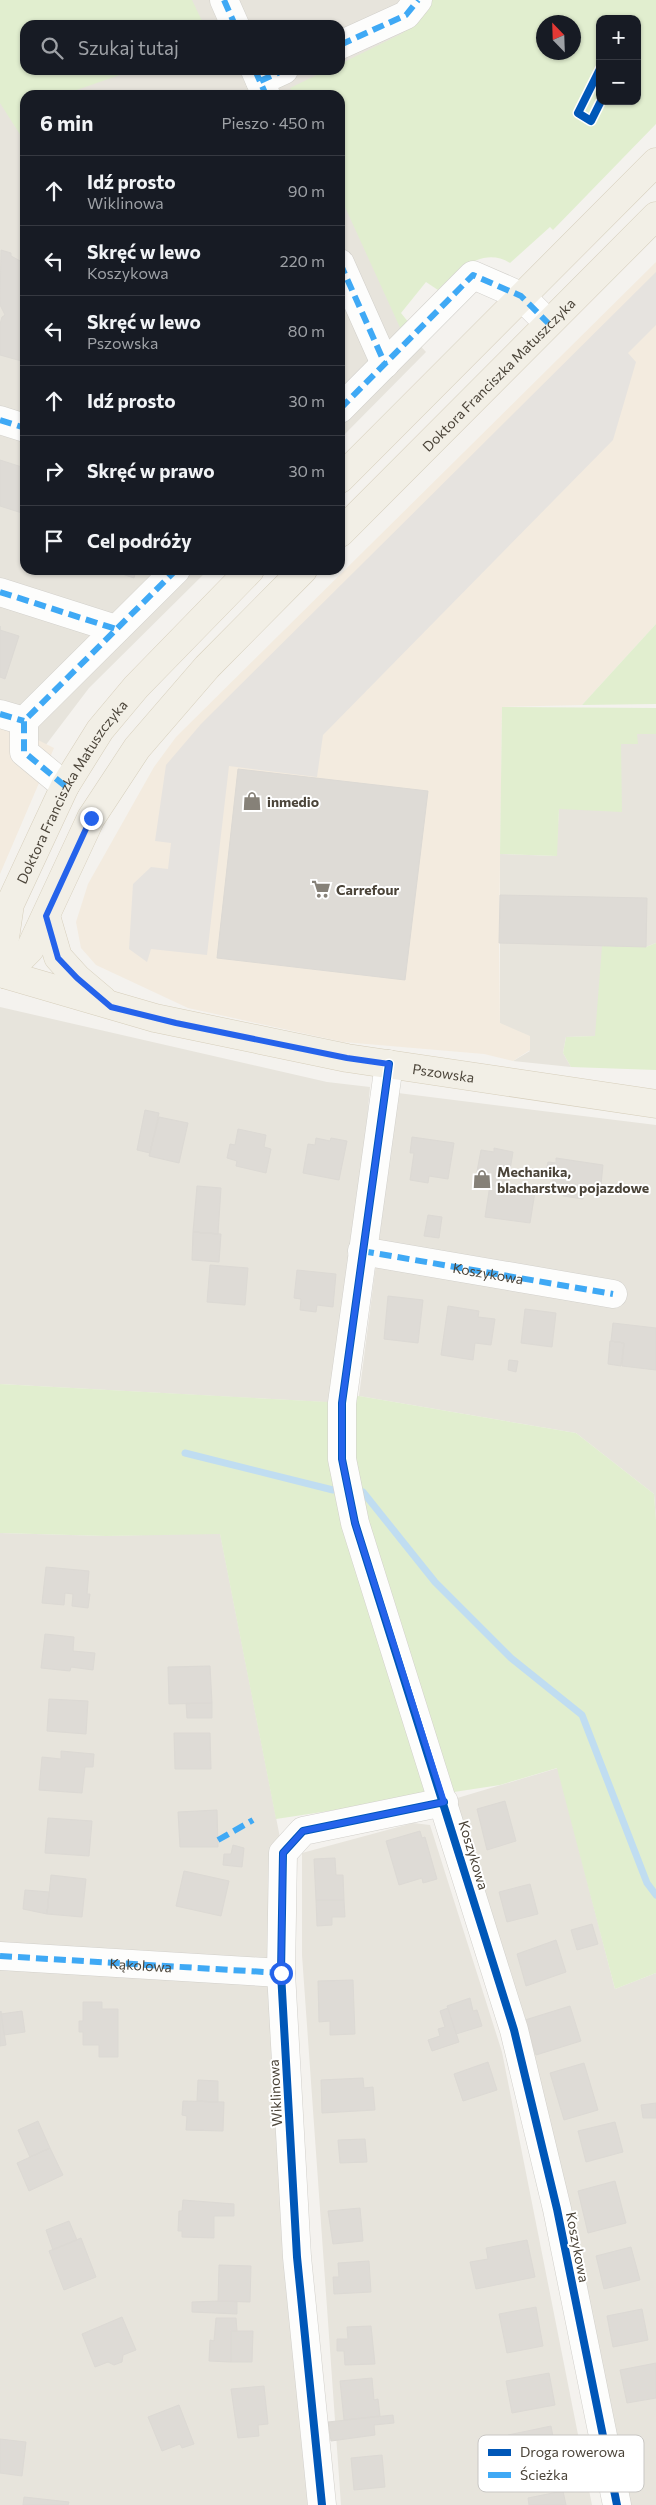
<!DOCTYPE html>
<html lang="pl">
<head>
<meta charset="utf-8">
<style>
  body { margin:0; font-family:Commissioner,sans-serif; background:#20242c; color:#f1f3f6 }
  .controls { position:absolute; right:15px; top:15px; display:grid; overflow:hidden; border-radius:10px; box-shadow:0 1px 4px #0004 }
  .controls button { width:45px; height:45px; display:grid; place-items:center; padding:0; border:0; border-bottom:1px solid #363941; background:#171b24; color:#f1f3f6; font:25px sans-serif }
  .compass { position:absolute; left:536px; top:15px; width:45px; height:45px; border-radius:50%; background:#171b24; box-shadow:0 1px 4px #0004; rotate:337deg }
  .stop { position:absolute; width:15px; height:15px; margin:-11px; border:4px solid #2563eb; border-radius:50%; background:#fff }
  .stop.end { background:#2563eb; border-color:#fff; box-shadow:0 1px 5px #0008 }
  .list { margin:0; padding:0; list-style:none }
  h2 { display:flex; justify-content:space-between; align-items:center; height:65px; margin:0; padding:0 20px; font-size:21px }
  h2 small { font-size:16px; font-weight:400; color:#9ea1a6 }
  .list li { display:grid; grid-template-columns:32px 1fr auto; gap:15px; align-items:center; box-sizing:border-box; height:70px; padding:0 20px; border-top:1px solid #363941 }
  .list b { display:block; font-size:19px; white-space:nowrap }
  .list p { margin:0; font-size:16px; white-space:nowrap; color:#9ea1a6 }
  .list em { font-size:16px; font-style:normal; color:#9ea1a6 }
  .icon { flex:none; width:28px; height:28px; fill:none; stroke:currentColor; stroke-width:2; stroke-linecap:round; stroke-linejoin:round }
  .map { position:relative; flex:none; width:656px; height:2505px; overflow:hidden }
  .search { position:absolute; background:#171b24; box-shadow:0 1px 4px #0004; left:20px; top:20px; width:325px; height:55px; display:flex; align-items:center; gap:12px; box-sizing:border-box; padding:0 18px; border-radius:15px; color:#9ea1a6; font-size:19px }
  .panel { position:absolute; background:#171b24; box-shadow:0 1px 4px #0004; left:20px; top:90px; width:325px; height:485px; border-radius:15px }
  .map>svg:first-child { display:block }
</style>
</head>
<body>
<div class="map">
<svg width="656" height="2505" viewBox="0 0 656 2505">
  <rect width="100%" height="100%" fill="#f4f2ee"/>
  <path fill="#e7e4dc" d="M186,0H435L404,34L340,66V25H196Z
    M120,70H333L295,95H54Z
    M0,83L25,115V570H208L89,688L45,746L0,725Z
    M340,191L402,326L426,352L340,439Z
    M637,734H656V943L646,947L598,1036L566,1037L563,1053L571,1067L513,1061L530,1051L500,1023V854L556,856L559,809L621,744Z
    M0,1007L327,1082L370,1087L342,1403L0,1384Z
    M398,1093L656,1125V1520L654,1494L576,1433L359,1396Z
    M0,1533L106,1536L220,1533L283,1853L322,2505H0Z
    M558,1768L615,1989L656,1973V2505H617L444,1802Z
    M413,1823L430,1825L502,2052L592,2505H341L302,1955V1853Z"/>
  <path fill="#f3ebdf" d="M656,262V624L582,705L502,707L499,943L500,1023L530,1036V1050L513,1061L484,1054L343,1042L188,1008L96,965L81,948L76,922L88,884L154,767L176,737Z
    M0,721L54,748L0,874Z"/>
  <path fill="#e1eecf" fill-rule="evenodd" d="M0,0H192L204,25H25V70H134L71,92L67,95H25V133L21,136L0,103Z
    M422,0H656V124L553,230L550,227L510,263C482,246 458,271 438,290L426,282L401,313L409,323L402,332L340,196V95H294L290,88L327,70H340V64L403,33ZM600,19H637V101H600ZM544,22H574V52H544Z
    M656,624V704L582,705Z
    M502,707L656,708V734H637L638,744H621L622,812L559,809L557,856L500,854Z
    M656,943V1070L571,1067L563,1053L566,1037L595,1036L602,946L646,947Z
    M0,1384L329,1402L359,1396L576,1433L654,1494L656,1520V1973L615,1989L557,1768L500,1785L276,1819L220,1534L106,1536L0,1533Z"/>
  <path fill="#e6e3df" d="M656,272V325L628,353L636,362L613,440L323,735L317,777L229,766L207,955L151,949L147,962L129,949L133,884L151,867L168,869L171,843L155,841L166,765L201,724Z"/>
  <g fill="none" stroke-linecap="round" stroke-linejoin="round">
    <path stroke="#c0ddf1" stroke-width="7" d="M185,1453L333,1490
      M363,1492L435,1582L511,1658L582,1715L647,1883L656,1895"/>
  </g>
  <path fill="#dedbd6" stroke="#dcd9d4" d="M1,250L11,253V256L24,263L25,266V274L22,276L25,283V362L0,355V324L2,317L5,315L0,305Z
    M0,460L25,468V514L0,506Z
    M110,570H136L134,578Z
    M0,626V630L19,636L5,679L0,677Z
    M238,769L428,791L405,980L217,958Z
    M500,895L647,898L646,947L499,943Z
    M145,1110L159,1113L150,1153L137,1150Z
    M159,1117L188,1123L179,1163L149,1156Z
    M238,1129L266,1135L264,1147L271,1149L266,1173L236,1166L237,1161L227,1158L230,1144L235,1145Z
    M412,1137L454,1143L448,1179L429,1176L428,1183L410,1180L414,1153H410Z
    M316,1138L330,1141L331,1138L347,1141L339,1180L303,1173L308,1144L315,1145Z
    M494,1148L513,1152L507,1188L475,1182L481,1150L494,1152Z
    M556,1158L603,1165L600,1194L584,1192L583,1199L563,1196L564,1189L552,1187L554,1173L546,1172L548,1162L556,1163Z
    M490,1185L535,1192L530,1223L485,1217Z
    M197,1186L221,1188L218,1234L193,1232Z
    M428,1215L442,1217L439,1238L424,1236Z
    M193,1232L221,1234L219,1262L192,1260Z
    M210,1265L248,1268L245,1305L207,1302Z
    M297,1270L336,1274L333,1307L317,1305L316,1312L300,1310L301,1299L294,1298Z
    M388,1296L423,1300L418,1343L384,1339Z
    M448,1306L479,1311L478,1317L495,1319L491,1345L475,1343L473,1360L441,1355Z
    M525,1309L556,1313L552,1347L521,1343Z
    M613,1323L656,1328V1370L622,1366L624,1343L611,1341Z
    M610,1341L624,1343L621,1366L608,1364Z
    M509,1360L518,1361L516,1372L508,1370Z
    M46,1567L89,1571L87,1594H90L88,1608L72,1606L73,1594L65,1593L64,1605L42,1603Z
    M45,1634L74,1637L73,1651L95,1653L93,1670L71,1667L70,1671L41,1668Z
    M210,1666L212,1703L169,1704L168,1667Z
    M49,1699L88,1701L86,1734L47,1731Z
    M186,1703H212V1718H187Z
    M174,1733H210L211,1769H175Z
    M61,1751L94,1754L93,1767H85L82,1793L39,1790L42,1757L61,1759Z
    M505,1801L516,1841L487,1850L477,1809Z
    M217,1810L218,1847H180L178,1812Z
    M48,1818L92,1821L89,1856L45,1853Z
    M420,1831L422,1838L425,1837L437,1879L423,1883L422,1878L399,1885L386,1841Z
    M233,1845L244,1848L242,1867L223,1865L224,1854H231Z
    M335,1858L336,1875H343L344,1900H316L314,1859Z
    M184,1871L229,1881L221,1916L176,1906Z
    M51,1875L86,1879L82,1917L47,1914Z
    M530,1884L538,1914L507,1922L499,1892Z
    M25,1890L49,1892L47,1914L23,1909Z
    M316,1900H344L345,1917H332V1925L317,1926Z
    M592,1924L598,1944L577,1950L571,1930Z
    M556,1940L566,1972L526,1986L517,1954Z
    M353,1980L355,2034L330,2035V2021L319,2022L318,1981Z
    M470,1998L473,2011L477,2010L482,2026L456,2034L447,2006Z
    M83,2002H102V2009H118V2057H99V2045H83V2032H79V2021H83Z
    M570,2006L581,2041L536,2055L525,2020Z
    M448,2008L459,2042L432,2051L428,2040L440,2036L438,2029L445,2027L440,2011Z
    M1,2011L6,2045L0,2046V2012Z
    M22,2011L25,2032L4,2035L1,2014Z
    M488,2062L497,2090L463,2101L454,2074Z
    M584,2063L598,2110L564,2120L550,2073Z
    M363,2078L364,2088L373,2087L375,2110L322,2113L321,2080Z
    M198,2080L218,2081V2102L197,2101Z
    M183,2101L224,2102L223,2131L186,2130L187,2116L182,2115Z
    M656,2103V2118H643L641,2105Z
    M38,2121L50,2148L30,2157L18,2130Z
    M615,2122L623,2152L586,2162L578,2131Z
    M365,2139L367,2162L340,2163L338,2140Z
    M50,2148L63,2175L29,2191L17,2163Z
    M615,2181L626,2223L588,2233L578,2191Z
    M183,2200L234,2204V2216H214V2238L182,2237V2231H178L179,2211H182Z
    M360,2208L363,2241L333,2244L328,2211Z
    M69,2221L77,2240L53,2250L46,2230Z
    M81,2238L96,2277L64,2290L49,2251Z
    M527,2240L535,2277L476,2289L470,2262L488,2259L486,2248Z
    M631,2247L640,2280L604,2289L596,2256Z
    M369,2261L371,2292L334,2294L333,2277H339L338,2263Z
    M219,2265L251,2266L250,2302L218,2301Z
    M218,2301H237V2314L192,2312V2302Z
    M536,2307L543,2346L507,2353L499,2314Z
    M642,2309L648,2340L613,2347L607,2316Z
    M122,2317L136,2350L123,2355L122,2362L114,2365L108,2362L95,2367L82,2334Z
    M216,2318H236L237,2331H231V2362L209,2361L210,2340L214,2341Z
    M371,2326L375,2364L345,2365L344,2351H337V2339H348L347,2327Z
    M231,2331H253L252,2362H231Z
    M656,2363V2398L627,2403L620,2370Z
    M549,2373L555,2405L512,2413L506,2381Z
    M372,2378L374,2400L378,2399L380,2416L344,2420L340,2381Z
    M264,2386L268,2424L258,2425L259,2436L238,2438L231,2389Z
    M179,2405L194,2444L182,2448L180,2444L162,2451L148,2417Z
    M393,2415L394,2423L374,2425L375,2435L331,2441L328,2422Z
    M551,2426L557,2458L514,2467L508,2435Z
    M0,2439L26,2442L22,2476L0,2473Z
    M382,2455L385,2487L354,2490L351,2458Z
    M563,2491L566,2505H529L528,2498Z
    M24,2497L69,2502L68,2505H23Z"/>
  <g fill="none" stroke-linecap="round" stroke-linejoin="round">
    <g stroke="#d2d0cb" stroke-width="29">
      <g id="minor">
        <path d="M224,0L235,25"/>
        <path d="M340,45L406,15L418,0"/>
        <path d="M255,70L266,95"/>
        <path d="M260,81L284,70"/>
        <path d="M340,263L385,364"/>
        <path d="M340,409L473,275L521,296L548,323"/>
        <path d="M0,420L25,428"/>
        <path d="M0,592L116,629"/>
        <path d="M0,714L24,721"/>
        <path d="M65,786L24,752V721L176,570"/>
        <path d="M389,1064L342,1403V1459L355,1523L514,2030L557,2209L617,2505"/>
        <path id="s1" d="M362,1251L613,1294"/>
        <path id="s2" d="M0,1956L281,1973"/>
        <path d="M322,2505L297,2257L281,1973L283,1853L303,1831L444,1802"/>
      </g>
    </g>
    <g stroke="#d6cebb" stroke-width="29">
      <g id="major">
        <path d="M340,479L656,162"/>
        <path id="s3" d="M340,533L656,216"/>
        <path d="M46,916L58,957L77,978L103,1000"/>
        <path id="s4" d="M0,973L155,1018L347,1058L656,1104"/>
        <path d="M5,974L30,949L91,818L137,748L207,667L303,570"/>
        <path id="s5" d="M5,974L4,945L10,904L65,786L100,730L136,687L250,570"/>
      </g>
    </g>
    <use href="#minor" stroke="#fdfdfc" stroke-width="28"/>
    <use href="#major" stroke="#f2efe6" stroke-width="28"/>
    <path stroke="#3fa9f5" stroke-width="6" stroke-dasharray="12 6" stroke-linecap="butt" d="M224,0L235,25
      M340,45L406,15L418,0
      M255,70L266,95
      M260,81L284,70
      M340,263L385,364
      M340,409L473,275L521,296L548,323
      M0,420L25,428
      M0,592L116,629
      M0,714L24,721
      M65,786L24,752V721L176,570
      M362,1251L613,1294
      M218,1840L253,1820
      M0,1956L281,1973"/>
    <g stroke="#fff" stroke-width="11">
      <path id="cycleway" d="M600,69L578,113L591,121L601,101
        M389,1064L342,1403V1459L355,1523L514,2030L557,2209L617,2505
        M322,2505L297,2257L281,1973L283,1853L303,1831L444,1802"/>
    </g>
    <use href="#cycleway" stroke="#0057b8" stroke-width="8"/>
  </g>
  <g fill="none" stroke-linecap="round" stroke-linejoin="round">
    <path stroke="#2563eb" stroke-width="6" d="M91,818L46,916L58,958L77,978L111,1007L176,1023L347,1058L389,1064L342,1403V1459L355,1523L444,1802L303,1831L283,1853L281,1973"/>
  </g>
  <defs>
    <g id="shop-bare" transform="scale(1.5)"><path d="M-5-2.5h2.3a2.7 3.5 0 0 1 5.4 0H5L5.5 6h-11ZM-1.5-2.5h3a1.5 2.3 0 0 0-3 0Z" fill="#868178" stroke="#fff" stroke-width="2.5" paint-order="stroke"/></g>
    <g id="supermarket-bare" transform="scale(1.5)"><path d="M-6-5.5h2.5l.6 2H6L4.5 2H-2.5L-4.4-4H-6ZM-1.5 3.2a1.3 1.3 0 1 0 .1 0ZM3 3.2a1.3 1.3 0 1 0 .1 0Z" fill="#868178" stroke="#fff" stroke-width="2.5" paint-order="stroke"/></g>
  </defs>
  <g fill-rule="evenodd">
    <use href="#shop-bare" x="252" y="801"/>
    <use href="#supermarket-bare" x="321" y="889"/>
    <use href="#shop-bare" x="482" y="1179"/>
  </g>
  <g text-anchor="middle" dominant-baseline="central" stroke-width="4" stroke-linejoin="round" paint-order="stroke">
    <g font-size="14" fill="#4b4439" stroke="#fff">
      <text stroke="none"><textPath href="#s3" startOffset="224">Doktora Franciszka Matuszczyka</textPath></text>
      <text stroke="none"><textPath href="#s5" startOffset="199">Doktora Franciszka Matuszczyka</textPath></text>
      <text stroke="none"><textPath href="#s4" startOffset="455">Pszowska</textPath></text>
      <text stroke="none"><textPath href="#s1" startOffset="128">Koszykowa</textPath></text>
      <text transform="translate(474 1855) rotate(73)">Koszykowa</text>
      <text stroke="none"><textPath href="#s2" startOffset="141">Kąkolowa</textPath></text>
      <text transform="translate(275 2093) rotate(-93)">Wiklinowa</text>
      <text transform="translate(578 2247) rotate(79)">Koszykowa</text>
    </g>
    <g font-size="14" font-weight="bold" fill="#4b4439" stroke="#fff" text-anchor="start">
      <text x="267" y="801">inmedio</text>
      <text x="336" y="889">Carrefour</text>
      <text x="497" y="1171">Mechanika,<tspan x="497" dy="16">blacharstwo pojazdowe</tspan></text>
    </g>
  </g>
  <rect x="478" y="2435" width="166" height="57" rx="8" fill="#fff" stroke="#c9c7c4" stroke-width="1"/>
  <rect x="488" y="2449" width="23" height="7" fill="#0057b8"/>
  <rect x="488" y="2472" width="23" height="6" fill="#3fa9f5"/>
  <g font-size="14" fill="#4b4439">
    <text x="520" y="2457">Droga rowerowa</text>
    <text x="520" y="2480">Ścieżka</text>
  </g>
</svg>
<div class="controls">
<button>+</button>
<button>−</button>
</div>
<svg class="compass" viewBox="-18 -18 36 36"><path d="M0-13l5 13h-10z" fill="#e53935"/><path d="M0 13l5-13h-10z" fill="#9ea1a6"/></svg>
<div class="stop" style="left:281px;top:1973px"></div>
<div class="stop end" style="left:91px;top:818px"></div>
<div class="search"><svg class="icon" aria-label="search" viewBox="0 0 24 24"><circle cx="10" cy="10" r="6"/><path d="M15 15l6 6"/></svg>Szukaj tutaj</div>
<section class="panel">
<h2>6 min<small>Pieszo · 450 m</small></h2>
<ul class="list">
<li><svg class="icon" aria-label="ahead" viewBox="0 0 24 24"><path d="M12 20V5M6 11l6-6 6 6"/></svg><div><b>Idź prosto</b><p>Wiklinowa</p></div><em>90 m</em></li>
<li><svg class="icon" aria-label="left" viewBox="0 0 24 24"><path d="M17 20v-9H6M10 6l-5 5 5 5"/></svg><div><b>Skręć w lewo</b><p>Koszykowa</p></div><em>220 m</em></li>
<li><svg class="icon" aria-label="left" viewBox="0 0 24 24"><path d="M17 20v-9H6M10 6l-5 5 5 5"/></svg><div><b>Skręć w lewo</b><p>Pszowska</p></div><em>80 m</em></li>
<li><svg class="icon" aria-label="ahead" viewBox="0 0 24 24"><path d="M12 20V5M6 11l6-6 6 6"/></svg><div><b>Idź prosto</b></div><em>30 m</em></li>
<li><svg class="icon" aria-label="right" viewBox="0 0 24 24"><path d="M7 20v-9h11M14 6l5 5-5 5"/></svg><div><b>Skręć w prawo</b></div><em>30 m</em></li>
<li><svg class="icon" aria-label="arrive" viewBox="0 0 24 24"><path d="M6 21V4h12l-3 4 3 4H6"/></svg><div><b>Cel podróży</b></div></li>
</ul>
</section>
</div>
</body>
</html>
